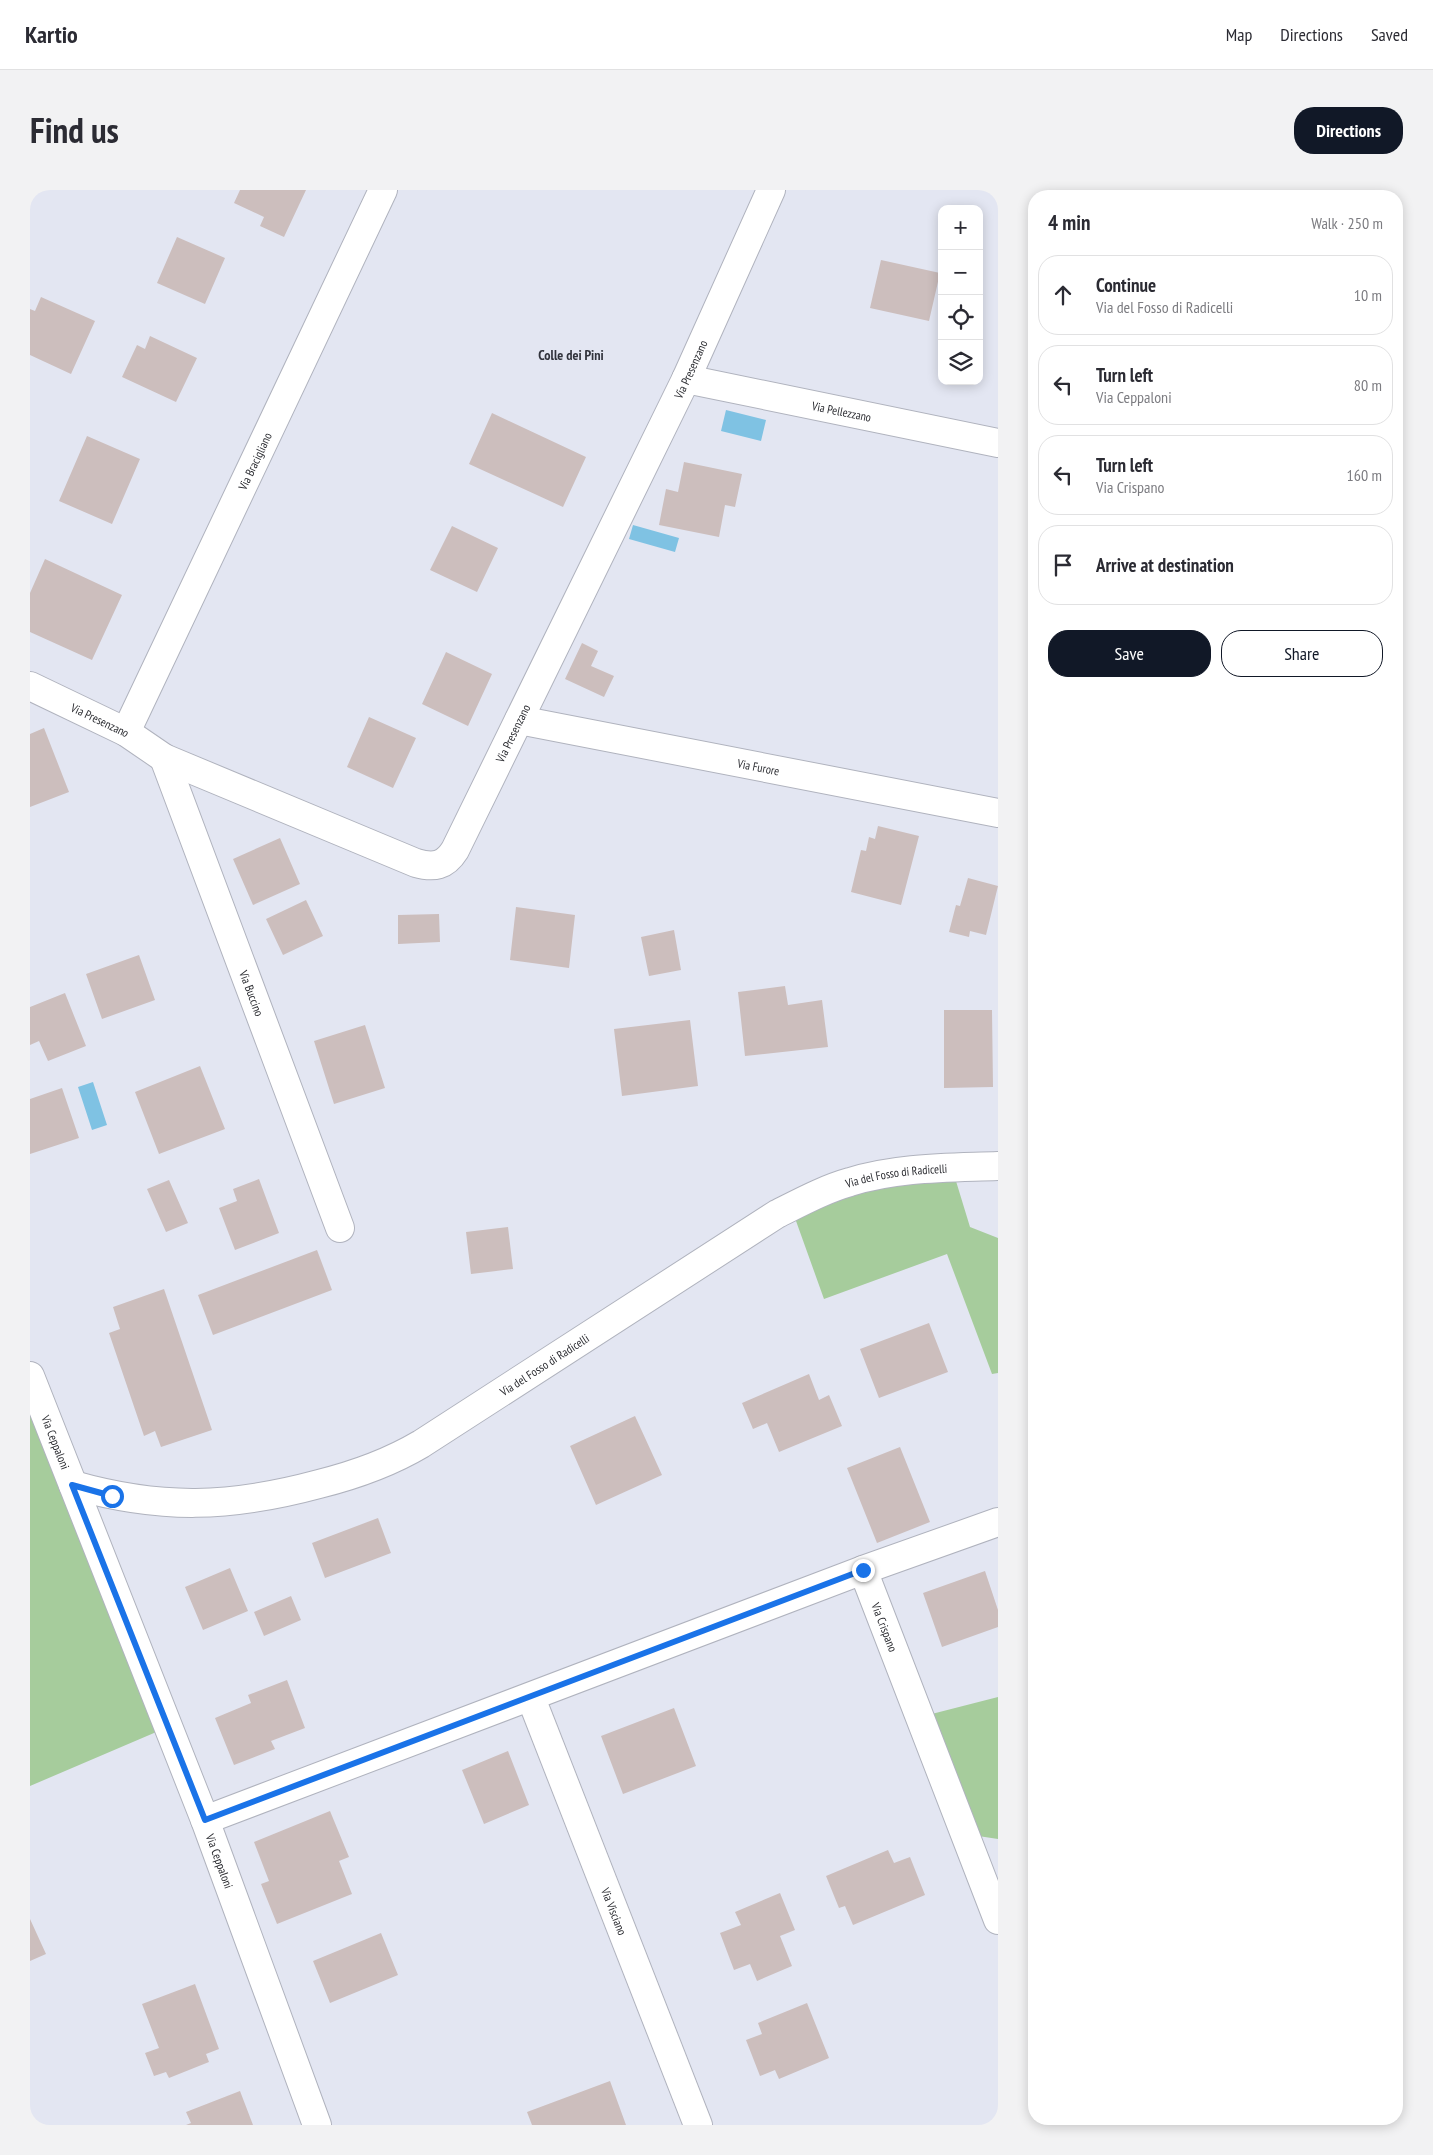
<!DOCTYPE html>
<html lang="en">
<head>
<meta charset="utf-8">
<style>
  body { margin:0; font-family:"PT Sans Narrow",sans-serif; background:#f2f2f3; color:#2b2b33 }
  .controls { position:absolute; right:15px; top:15px; display:grid; overflow:hidden; border-radius:10px; box-shadow:0 2px 12px #0003 }
  .controls button { width:45px; height:45px; display:grid; place-items:center; padding:0; border:0; border-bottom:1px solid #e1e1e2; background:#fff; color:#2b2b33; font:25px sans-serif }
  .stop { position:absolute; width:15px; height:15px; margin:-11px; border:4px solid #1a73e8; border-radius:50%; background:#fff }
  .stop.end { background:#1a73e8; border-color:#fff; box-shadow:0 1px 5px #0008 }
  .list { margin:0; padding:0; list-style:none }
  h2 { display:flex; justify-content:space-between; align-items:center; height:65px; margin:0; padding:0 20px; font-size:21px }
  h2 small { font-size:16px; font-weight:400; color:#7c7c81 }
  .list li { display:grid; grid-template-columns:32px 1fr auto; gap:15px; align-items:center; box-sizing:border-box; height:80px; margin:0 10px 10px; padding:0 10px; border:1px solid #e1e1e2; border-radius:20px }
  .list b { display:block; font-size:19px; white-space:nowrap }
  .list p { margin:0; font-size:16px; white-space:nowrap; color:#7c7c81 }
  .list em { font-size:16px; font-style:normal; color:#7c7c81 }
  .actions { display:flex; gap:10px; padding:15px 20px }
  .actions a { flex:1; padding:11px 0; border:1px solid #111827; border-radius:20px; text-align:center; font-size:18px; color:#111827 }
  .actions .main { background:#111827; color:#fff }
  .icon { flex:none; width:28px; height:28px; fill:none; stroke:currentColor; stroke-width:2; stroke-linecap:round; stroke-linejoin:round }
  .map { position:relative; flex:none; width:968px; height:1935px; overflow:hidden; border-radius:20px }
  header { display:flex; align-items:center; gap:30px; box-sizing:border-box; height:70px; padding:0 25px; background:#fff; border-bottom:1px solid #e1e1e2 }
  header strong { font-size:24px }
  nav { display:flex; gap:28px; margin-inline-start:auto; font-size:18px }
  .intro { display:flex; align-items:center; justify-content:space-between; box-sizing:border-box; height:120px; padding:0 30px }
  h1 { margin:0; font-size:35px }
  .button { padding:12px 22px; border-radius:20px; background:#111827; color:#fff; font-size:18px; font-weight:700 }
  main { display:flex; gap:30px; padding:0 30px }
  aside { flex:1; background:#fff; border-radius:20px; box-shadow:0 2px 12px #0003 }
  .map>svg:first-child { display:block }
</style>
</head>
<body>
<header>
<strong>Kartio</strong>
<nav><a>Map</a><a>Directions</a><a>Saved</a></nav>
</header>
<div class="intro"><h1>Find us</h1><a class="button">Directions</a></div>
<main>
<div class="map">
<svg width="968" height="1935" viewBox="0 0 968 1935">
  <rect width="100%" height="100%" fill="#e3e6f2"/>
  <path fill="#a6cc9c" d="M922,978L940,1037L968,1048V1183L962,1184L917,1064L794,1109L761,1017Z
    M0,1186L138,1537L0,1596Z
    M968,1507V1649L935,1644L890,1527Z"/>
  <path fill="#7fc2e3" d="M696,220L736,230L731,251L691,241Z
    M603,335L649,348L645,362L599,349Z
    M63,892L77,935L62,940L48,897Z"/>
  <path fill="#ccbebd" d="M210,0H276L254,47L230,36L234,27L204,13Z
    M147,47L195,68L175,114L127,93Z
    M851,70L910,83L899,131L840,118Z
    M11,107L65,131L41,184L0,165V119L5,121Z
    M120,146L167,168L146,212L92,187L107,155L115,159Z
    M462,223L556,267L533,317L439,274Z
    M57,246L110,269L82,334L29,311Z
    M654,272L712,284L705,317L695,315L689,347L629,335L636,299L648,302Z
    M422,336L468,358L447,402L400,380Z
    M15,369L92,405L62,470L0,442V403Z
    M552,453L568,461L561,476L584,486L574,507L535,489Z
    M416,462L462,484L438,536L392,514Z
    M339,527L386,548L363,598L317,577Z
    M14,538L39,602L0,617V544Z
    M848,636L889,646L871,715L821,702L831,660L836,661L839,647L845,649Z
    M250,648L270,694L223,715L203,669Z
    M938,688L968,696L956,745L940,741L939,747L919,742L926,715L930,716Z
    M276,710L293,746L253,765L236,729Z
    M486,717L545,725L539,778L480,770Z
    M409,724L410,752L368,754V725Z
    M644,740L651,780L619,786L611,747Z
    M109,765L125,810L72,829L56,784Z
    M755,796L758,815L792,810L798,857L715,866L708,802Z
    M35,803L56,856L18,871L9,851L0,855V817Z
    M914,820H962L963,897L914,898Z
    M660,830L668,896L592,906L584,839Z
    M335,835L355,898L304,914L284,851Z
    M170,876L195,939L129,964L105,902Z
    M32,898L49,948L0,964V909Z
    M229,989L249,1043L205,1060L189,1018L207,1011L203,999Z
    M139,990L158,1033L136,1042L117,999Z
    M478,1037L483,1079L441,1084L436,1042Z
    M287,1060L302,1100L183,1145L168,1105Z
    M134,1099L182,1240L131,1257L125,1241L114,1246L79,1143L90,1139L83,1117Z
    M899,1133L918,1182L849,1208L830,1159Z
    M779,1184L789,1210L799,1205L812,1236L749,1262L737,1233L723,1239L712,1213Z
    M605,1226L632,1285L566,1315L540,1256Z
    M870,1257L900,1332L847,1353L817,1278Z
    M348,1328L361,1363L295,1388L282,1353Z
    M200,1378L218,1421L173,1440L155,1397Z
    M955,1381L968,1420V1437L912,1457L893,1403Z
    M261,1406L271,1430L234,1446L224,1422Z
    M257,1490L275,1538L241,1551L245,1559L204,1575L185,1528L221,1513L218,1505Z
    M644,1518L666,1576L593,1604L571,1546Z
    M478,1561L499,1615L454,1634L432,1580Z
    M300,1621L319,1667L309,1671L322,1704L247,1734L231,1694L239,1691L224,1652Z
    M858,1660L864,1673L880,1667L895,1705L823,1735L815,1716L809,1718L796,1686Z
    M750,1703L765,1740L750,1746L762,1776L727,1791L720,1774L704,1780L690,1743L711,1735L705,1722Z
    M0,1729L16,1764L0,1771Z
    M351,1743L368,1785L300,1813L283,1771Z
    M165,1794L189,1859L176,1864L179,1872L139,1888L136,1882L124,1886L115,1863L129,1858L112,1814Z
    M777,1813L799,1868L749,1889L745,1880L730,1886L716,1850L732,1844L728,1833Z
    M580,1891L596,1935H502L497,1922Z
    M210,1901L223,1935H156L161,1933L156,1922Z"/>
  <g fill="none" stroke-linecap="round" stroke-linejoin="round">
    <g stroke="#b0b3be" stroke-width="30">
      <g id="minor">
        <path id="s1" d="M656,189L968,253"/>
        <path id="s2" d="M0,496L96,542L134,568L386,673C404,678 415,676 425,660L656,189L741,0"/>
        <path id="s3" d="M489,530L968,623"/>
        <path id="s4" d="M96,542L353,0"/>
        <path id="s5" d="M134,568L310,1038"/>
        <path id="s6" d="M0,1186L175,1630L287,1935"/>
        <path id="s7" d="M43,1295C131,1320 200,1318 289,1294C325,1285 359,1273 391,1254L747,1024C771,1012 795,999 820,992C868,977 919,978 968,976"/>
        <path d="M833,1380L968,1332"/>
        <path id="s8" d="M501,1508L668,1935"/>
        <path id="s9" d="M175,1630L833,1380L968,1730"/>
      </g>
    </g>
    <use href="#minor" stroke="#fff" stroke-width="28"/>
  </g>
  <g fill="none" stroke-linecap="round" stroke-linejoin="round">
    <path stroke="#1a73e8" stroke-width="6" d="M82,1306L42,1295L175,1630L833,1380"/>
  </g>
  <g text-anchor="middle" dominant-baseline="central" stroke-width="4.5" stroke-linejoin="round" paint-order="stroke">
    <g font-size="12" fill="#2c2d32" stroke="#e3e6f2">
      <text stroke="none"><textPath href="#s2" startOffset="1006">Via Presenzano</textPath></text>
      <text stroke="none"><textPath href="#s1" startOffset="159">Via Pellezzano</textPath></text>
      <text stroke="none"><textPath href="#s4" startOffset="300">Via Bracigliano</textPath></text>
      <text stroke="none"><textPath href="#s2" startOffset="78">Via Presenzano</textPath></text>
      <text stroke="none"><textPath href="#s2" startOffset="601">Via Presenzano</textPath></text>
      <text stroke="none"><textPath href="#s3" startOffset="244">Via Furore</textPath></text>
      <text stroke="none"><textPath href="#s5" startOffset="251">Via Buccino</textPath></text>
      <text stroke="none"><textPath href="#s7" startOffset="910">Via del Fosso di Radicelli</textPath></text>
      <text stroke="none"><textPath href="#s7" startOffset="506">Via del Fosso di Radicelli</textPath></text>
      <text stroke="none"><textPath href="#s6" startOffset="71">Via Ceppaloni</textPath></text>
      <text stroke="none"><textPath href="#s9" startOffset="765">Via Crispano</textPath></text>
      <text stroke="none"><textPath href="#s6" startOffset="521">Via Ceppaloni</textPath></text>
      <text stroke="none"><textPath href="#s8" startOffset="229">Via Visciano</textPath></text>
    </g>
    <g font-size="14" font-weight="bold" fill="#31333c" stroke="#e3e6f2">
      <text x="541" y="165">Colle dei Pini</text>
    </g>
  </g>
</svg>
<div class="controls">
<button>+</button>
<button>−</button>
<button><svg class="icon" aria-label="locate" viewBox="0 0 24 24"><circle cx="12" cy="12" r="6"/><path d="M12 2v4M12 18v4M2 12h4M18 12h4"/></svg></button>
<button><svg class="icon" aria-label="layers" viewBox="0 0 24 24"><path d="M12 4l9 5-9 5-9-5zM3 14l9 5 9-5"/></svg></button>
</div>
<div class="stop" style="left:82px;top:1306px"></div>
<div class="stop end" style="left:833px;top:1380px"></div>
</div>
<aside>
<h2>4 min<small>Walk · 250 m</small></h2>
<ul class="list">
<li><svg class="icon" aria-label="ahead" viewBox="0 0 24 24"><path d="M12 20V5M6 11l6-6 6 6"/></svg><div><b>Continue</b><p>Via del Fosso di Radicelli</p></div><em>10 m</em></li>
<li><svg class="icon" aria-label="left" viewBox="0 0 24 24"><path d="M17 20v-9H6M10 6l-5 5 5 5"/></svg><div><b>Turn left</b><p>Via Ceppaloni</p></div><em>80 m</em></li>
<li><svg class="icon" aria-label="left" viewBox="0 0 24 24"><path d="M17 20v-9H6M10 6l-5 5 5 5"/></svg><div><b>Turn left</b><p>Via Crispano</p></div><em>160 m</em></li>
<li><svg class="icon" aria-label="arrive" viewBox="0 0 24 24"><path d="M6 21V4h12l-3 4 3 4H6"/></svg><div><b>Arrive at destination</b></div></li>
</ul>
<div class="actions"><a class="main">Save</a><a>Share</a></div>
</aside>
</main>
</body>
</html>
